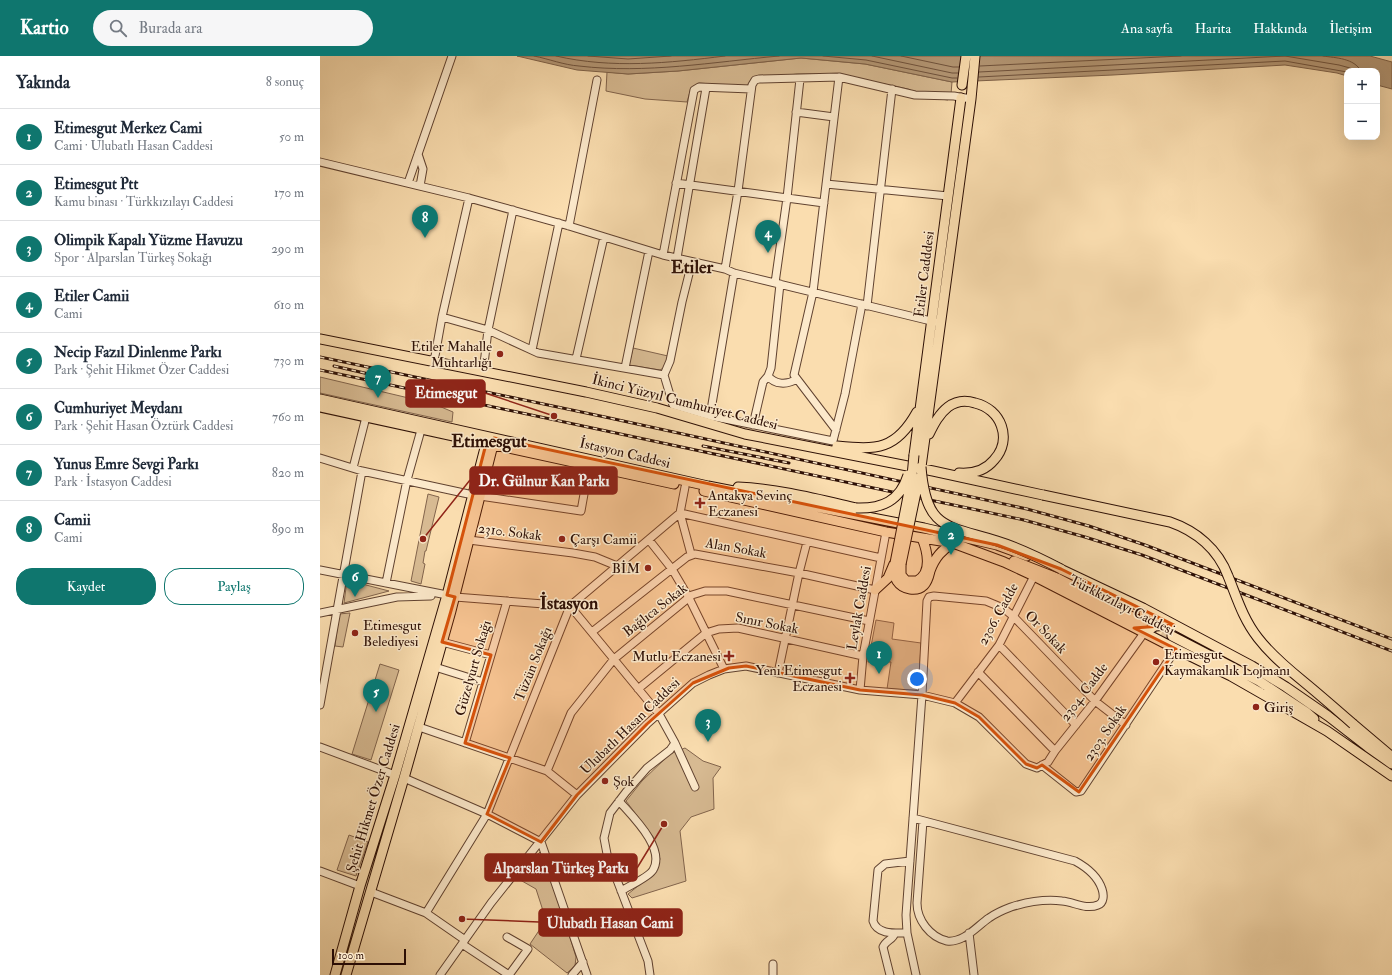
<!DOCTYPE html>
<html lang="tr">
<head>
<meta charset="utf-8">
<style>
  body { margin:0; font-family:"IM FELL Double Pica",serif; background:#f6f6f7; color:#1f2937 }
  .controls { position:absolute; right:12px; top:12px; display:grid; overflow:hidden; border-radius:8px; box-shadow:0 4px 16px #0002 }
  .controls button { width:36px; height:36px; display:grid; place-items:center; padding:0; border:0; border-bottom:1px solid #e0e1e3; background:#fff; color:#1f2937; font:20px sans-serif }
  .scale { position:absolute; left:12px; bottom:10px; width:74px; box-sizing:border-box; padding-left:4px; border:2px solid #2d0f05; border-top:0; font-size:11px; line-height:14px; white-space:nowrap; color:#2d0f05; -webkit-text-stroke:3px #fce9cb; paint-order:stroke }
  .you { position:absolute; left:597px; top:623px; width:14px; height:14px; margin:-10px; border:3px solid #fff; border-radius:50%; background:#1a73e8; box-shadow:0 0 0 6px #1a73e833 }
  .badge { display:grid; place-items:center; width:26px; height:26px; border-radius:50%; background:#0f766e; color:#fff; font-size:13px; font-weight:700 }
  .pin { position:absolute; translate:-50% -33px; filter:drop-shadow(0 1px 2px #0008) }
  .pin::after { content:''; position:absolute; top:21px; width:14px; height:12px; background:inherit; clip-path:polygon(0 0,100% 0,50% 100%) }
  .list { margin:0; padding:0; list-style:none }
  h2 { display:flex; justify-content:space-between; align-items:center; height:52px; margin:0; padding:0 16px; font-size:17px }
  h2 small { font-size:13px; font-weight:400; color:#747a83 }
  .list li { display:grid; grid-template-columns:26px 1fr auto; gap:12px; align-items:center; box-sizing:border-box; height:56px; padding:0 16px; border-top:1px solid #e0e1e3 }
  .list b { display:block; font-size:15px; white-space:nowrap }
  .list p { margin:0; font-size:13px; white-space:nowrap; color:#747a83 }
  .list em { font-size:13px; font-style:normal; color:#747a83 }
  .actions { display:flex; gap:8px; padding:12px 16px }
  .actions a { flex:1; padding:9px 0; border:1px solid #0f766e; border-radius:16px; text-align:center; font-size:14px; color:#0f766e }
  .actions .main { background:#0f766e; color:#fff }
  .icon { flex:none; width:22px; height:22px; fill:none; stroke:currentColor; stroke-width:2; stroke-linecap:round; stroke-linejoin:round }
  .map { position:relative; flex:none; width:1072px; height:919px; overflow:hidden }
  header { display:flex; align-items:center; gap:24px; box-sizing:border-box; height:56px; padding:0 20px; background:#0f766e; color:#fff }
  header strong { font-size:19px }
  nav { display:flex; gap:22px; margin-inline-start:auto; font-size:14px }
  .search { width:280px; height:36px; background:#f6f6f7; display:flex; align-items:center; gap:10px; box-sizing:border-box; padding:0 14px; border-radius:22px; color:#747a83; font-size:15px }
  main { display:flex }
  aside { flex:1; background:#fff }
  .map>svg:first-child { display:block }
</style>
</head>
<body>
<header>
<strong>Kartio</strong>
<div class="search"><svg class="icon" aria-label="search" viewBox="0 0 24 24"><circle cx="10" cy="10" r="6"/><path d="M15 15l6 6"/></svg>Burada ara</div>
<nav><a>Ana sayfa</a><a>Harita</a><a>Hakkında</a><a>İletişim</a></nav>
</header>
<main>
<aside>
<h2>Yakında<small>8 sonuç</small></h2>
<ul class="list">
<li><span class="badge">1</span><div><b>Etimesgut Merkez Cami</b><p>Cami · Ulubatlı Hasan Caddesi</p></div><em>50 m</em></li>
<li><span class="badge">2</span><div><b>Etimesgut Ptt</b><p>Kamu binası · Türkkızılayı Caddesi</p></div><em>170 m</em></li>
<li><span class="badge">3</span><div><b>Olimpik Kapalı Yüzme Havuzu</b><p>Spor · Alparslan Türkeş Sokağı</p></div><em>290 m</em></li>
<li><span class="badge">4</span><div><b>Etiler Camii</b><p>Cami</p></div><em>610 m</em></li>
<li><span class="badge">5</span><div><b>Necip Fazıl Dinlenme Parkı</b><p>Park · Şehit Hikmet Özer Caddesi</p></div><em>730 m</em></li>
<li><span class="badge">6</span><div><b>Cumhuriyet Meydanı</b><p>Park · Şehit Hasan Öztürk Caddesi</p></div><em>760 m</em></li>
<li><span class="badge">7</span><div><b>Yunus Emre Sevgi Parkı</b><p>Park · İstasyon Caddesi</p></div><em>820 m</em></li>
<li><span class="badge">8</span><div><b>Camii</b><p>Cami</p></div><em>890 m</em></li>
</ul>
<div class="actions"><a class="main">Kaydet</a><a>Paylaş</a></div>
</aside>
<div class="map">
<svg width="1072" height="919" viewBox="0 0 1072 919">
  <rect width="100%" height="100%" fill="#faddaf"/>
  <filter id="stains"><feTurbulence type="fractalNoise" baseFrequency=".005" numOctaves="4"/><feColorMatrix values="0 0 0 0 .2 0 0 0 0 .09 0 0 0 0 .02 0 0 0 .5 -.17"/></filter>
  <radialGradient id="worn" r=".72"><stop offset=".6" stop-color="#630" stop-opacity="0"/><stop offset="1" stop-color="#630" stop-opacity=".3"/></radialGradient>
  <path fill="#d7ba92" stroke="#82644c" d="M481,2L545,8L632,26L631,38L628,44L606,41L588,33L517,18H477L437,23L428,31L379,27L371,32L367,46L325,43L286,35L287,16L308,18L358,15Z
    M313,292L348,300L345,311L340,314L309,309Z
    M0,321L114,348L133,356L132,366L0,337Z
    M108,438L119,441L106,495H105L103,507L105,508L101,528L91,525Z
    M27,524L69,535L24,547Z
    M30,557L23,591L15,590L19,558Z
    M556,564L574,567L572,583L601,587L599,628L596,634L567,633L571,606H548Z
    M60,608L79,614L51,704L32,698Z
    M365,692L383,705L401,711L393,722L394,753L371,761L360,775L366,825L312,842L308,838L333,818L340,803L334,782L306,745L322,725L350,698Z
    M29,779L48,786L36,820L17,814Z
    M223,793L256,901L255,910L247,917L210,888L226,864L216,833L195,821Z"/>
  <path fill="#b49775" stroke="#7e6148" d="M197,0H1050L1072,6V33L1057,29V15H1027V20L1017,17L965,9L793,19L632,26L545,8L481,2L358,15L308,18L257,14Z"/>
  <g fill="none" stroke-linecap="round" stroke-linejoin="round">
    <path stroke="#70533d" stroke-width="1" d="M214,0C229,3 244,9 259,10C326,18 393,6 459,0
      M236,0C292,13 349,7 405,0
      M268,0L308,3L351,0
      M503,0L546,4L632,22H637
      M552,0L632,17H638
      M581,0L633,11H639
      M1003,0C1016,2 1034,2 1041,15
      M660,10L861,0
      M659,16L965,0L1019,9L1030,12L1034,15
      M659,21L965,5L1027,16"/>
    <path stroke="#dbbe96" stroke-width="9" stroke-dasharray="9 4.5" stroke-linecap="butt" d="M830,570L852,580"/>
    <g stroke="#604230" stroke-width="9">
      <path id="minor" d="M476,56L514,61
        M98,98L103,113L100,130
        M0,106L149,142L249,170L343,199L405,213L414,217L615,266
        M88,127L132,0
        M356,127L504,147
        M506,128L628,140
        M249,170L277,24
        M343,199L374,34L379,31L431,33
        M357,202L386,32
        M405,213L418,135L432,29L435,24L439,23L519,21L595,39L634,40L651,43
        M455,227L467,142L480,23
        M547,250L572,33
        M122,261L168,274L218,297L344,319L353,349L390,360L513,385L525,338L542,248
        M212,294L239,167
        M115,300L122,261L149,142
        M256,303L284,181
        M164,308L168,274L193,154
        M305,312L329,195
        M344,319L350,305L362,246L372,206
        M448,320C455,329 467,329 477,323
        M390,360L414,217
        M433,369L443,326L448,320L451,312L460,228
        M516,374L474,319L493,236L519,21
        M0,402L42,415L153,439
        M33,412L46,361
        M365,431L360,457L371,498
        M160,440L261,455L269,410
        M149,484L253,497L275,501L297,510
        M329,484L352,513L369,542L404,613
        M0,514L127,539
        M66,527L87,424L101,374
        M135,541L250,550L339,658L355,687L375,731
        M0,557L77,541L111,540
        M272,576L367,501L375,498L479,517L555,534
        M122,586L171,599
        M679,589L756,669
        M115,611L163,626
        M658,616L735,695
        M458,617L479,517L487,486
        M318,633L386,577L399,573L418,572L543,600
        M540,634L543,600L566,476
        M635,647L679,589L714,520
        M0,649L42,415
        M99,671L227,715L257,739
        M145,687L187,545
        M0,691L75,719
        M722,709L756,736L761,735L856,593
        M227,715L251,657L294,603L372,539L385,535H407L549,565
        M84,722L167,758L221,786L267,919
        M299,745C312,760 346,792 333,814C329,821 309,830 301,835
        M593,762L755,805C766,811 778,821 782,833C784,839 784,847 778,849C766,854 754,846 742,845C726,843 707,846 691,851C683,854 676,857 669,862C657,870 644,887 627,885C610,881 597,864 597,847L603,765
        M0,815L40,830
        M51,836L106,857L145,884
        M106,857L167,758L250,550L360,457L561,502
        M587,877C576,877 557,879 553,865L558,814L565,808L590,805
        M649,877L654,919
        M187,881L208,893L189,919
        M142,888L189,919
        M453,908V919
        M120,919L171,847L257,739L327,668L373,627L389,619L404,613L426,610L540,634L602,639L635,647L659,661L706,708L717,712L728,706L735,695L775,645L824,577
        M252,919L263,906
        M330,919L328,905L287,798L284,782L290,757L306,736L327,712L350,694L355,687
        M570,919L563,891C566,884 573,884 575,877
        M596,919L587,877L586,859L602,639L607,545L609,541L614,540L666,545L683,552L693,560L775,645L806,669"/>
    </g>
    <g stroke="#2d0f05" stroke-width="11">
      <path id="major" d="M642,29L646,0
        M0,283L266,336L337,352L425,378L613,415L723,439
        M0,343L388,430L604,472L677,489L707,500
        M0,351L354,428
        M609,378C614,368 619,358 628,351C636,345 646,344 655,347C681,353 693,383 674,404C665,415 653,418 639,417
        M517,390C557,394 576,394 597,356
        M594,399L641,42
        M601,411L651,43L655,0
        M418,431C459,433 497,443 536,452
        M384,435L566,476L633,487L684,506L714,520L856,593L911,620L1007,675L1072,720
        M694,505L737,522L818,564
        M575,507C575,512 574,520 577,525C583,534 597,536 604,529C608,525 609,519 610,515C615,501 622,494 633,487L636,488
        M581,508V519L586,525H597C613,517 607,494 602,482
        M734,510L823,552L932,610L966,631L1008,660L1048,691L1072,708
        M555,534L568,522L574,508
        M816,572C826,569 826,561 823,552
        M824,577L835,570L852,569
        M852,580L939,625L986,656L994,663
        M1033,668L1072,701
        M15,919L40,830L75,719L127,539L167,384
        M26,919L84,722L131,555L174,385"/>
    </g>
    <use href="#minor" stroke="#fce9cb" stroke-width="7"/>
    <use href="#major" stroke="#faddaf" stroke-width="9"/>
    <g stroke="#2d0f05" stroke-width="3">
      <path id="rail" d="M0,301L285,361L707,453L769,470L825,489L1072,583
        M14,310L66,322
        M0,314L704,464L765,481L822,499L1072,595
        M383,390L469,407"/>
    </g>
    <use href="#rail" stroke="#fce9cb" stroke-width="1.5" stroke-dasharray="4.5" stroke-linecap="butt"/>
    <g stroke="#2d0f05" stroke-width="11" stroke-linecap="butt">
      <path id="major-bridge" d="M601,411C606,474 626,469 677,485C700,492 720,502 741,513
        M723,439L850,466C876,475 898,493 908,520C917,542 923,563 938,582C951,599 968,613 984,626C1001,640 1017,654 1033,668
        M536,452C562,453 580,445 588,419
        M575,507L592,420L594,399
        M581,508L599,422"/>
    </g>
    <use href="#major-bridge" stroke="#faddaf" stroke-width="9"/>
  </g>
  <path fill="#d5520b" fill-opacity="0.2" stroke="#d5520b" stroke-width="3" stroke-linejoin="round" d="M174,382L677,489L741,513L854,569L814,572L856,593L759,736L722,709L717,712L706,708L659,661L635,647L602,639L540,634L426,610L409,612L373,627L327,668L257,739L221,786L167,758L190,702L145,687L171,599L122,586L135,541L127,539L166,388L172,390Z"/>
  <g fill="#8f2418" stroke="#fce9cb" stroke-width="1.5">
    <circle cx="180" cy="298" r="4"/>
    <path d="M378 441h4v4h4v4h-4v4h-4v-4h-4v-4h4z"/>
    <circle cx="242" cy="483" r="4"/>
    <circle cx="328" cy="512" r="4"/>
    <circle cx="35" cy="577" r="4"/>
    <path d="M407 594h4v4h4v4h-4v4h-4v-4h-4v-4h4z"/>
    <circle cx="836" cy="606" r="4"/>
    <path d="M528 616h4v4h4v4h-4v4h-4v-4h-4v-4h4z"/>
    <circle cx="936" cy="651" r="4"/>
    <circle cx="285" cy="725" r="4"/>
  </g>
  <g text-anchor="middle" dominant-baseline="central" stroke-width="3" stroke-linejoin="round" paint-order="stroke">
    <g font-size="14" fill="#2d0f05" stroke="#fce9cb">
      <text transform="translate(604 218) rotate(-83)">Etiler Cadddesi</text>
      <text transform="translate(365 346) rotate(14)">İkinci Yüzyıl Cumhuriyet Caddesi</text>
      <text transform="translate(305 397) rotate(13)">İstasyon Caddesi</text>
      <text transform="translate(190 476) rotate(7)">2310. Sokak</text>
      <text transform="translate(416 492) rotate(10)">Alan Sokak</text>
      <text transform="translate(802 549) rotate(27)">Türkkızılayı Caddesi</text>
      <text transform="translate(539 552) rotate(-80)">Leylak Caddesi</text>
      <text transform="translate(335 554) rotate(-38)">Bağlıca Sokak</text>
      <text transform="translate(678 558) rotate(-61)">2306. Cadde</text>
      <text transform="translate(447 567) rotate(11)">Sınır Sokak</text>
      <text transform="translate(726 576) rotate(46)">Or Sokak</text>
      <text transform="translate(213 608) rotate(-68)">Tüzün Sokağı</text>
      <text transform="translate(153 612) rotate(-74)">Güzelyurt Sokağı</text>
      <text transform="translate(764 636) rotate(-53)">2304. Cadde</text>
      <text transform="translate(310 670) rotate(-44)">Ulubatlı Hasan Caddesi</text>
      <text transform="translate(785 677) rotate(-56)">2303. Sokak</text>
      <text transform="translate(53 742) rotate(-73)">Şehit Hikmet Özer Caddesi</text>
    </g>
    <g font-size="14" fill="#2d0f05" stroke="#fce9cb" text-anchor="start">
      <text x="172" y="290" text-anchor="end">Etiler Mahalle<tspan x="172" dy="16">Muhtarlığı</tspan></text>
      <text x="388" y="439">Antakya Sevinç<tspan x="388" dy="16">Eczanesi</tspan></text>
      <text x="250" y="483">Çarşı Camii</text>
      <text x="320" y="512" text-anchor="end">BİM</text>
      <text x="43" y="569">Etimesgut<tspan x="43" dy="16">Belediyesi</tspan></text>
      <text x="844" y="598">Etimesgut<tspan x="844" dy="16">Kaymakamlık Lojmanı</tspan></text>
      <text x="401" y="600" text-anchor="end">Mutlu Eczanesi</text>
      <text x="522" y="614" text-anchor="end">Yeni Etimesgut<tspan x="522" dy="16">Eczanesi</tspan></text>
      <text x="944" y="651">Giriş</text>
      <text x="293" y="725">Şok</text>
    </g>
    <g font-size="18" font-weight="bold" fill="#2d0f05" stroke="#fce9cb">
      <text x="372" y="211">Etiler</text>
      <text x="169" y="385">Etimesgut</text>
      <text x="249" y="547">İstasyon</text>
    </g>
  </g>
  <path fill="none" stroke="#8f2418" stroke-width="1.5" d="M234 360L165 337M103 483L150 424M344 768L317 812M142 863L219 866"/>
  <g fill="#8f2418" stroke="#fce9cb" stroke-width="1.5">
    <circle cx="234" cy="360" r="4"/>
    <circle cx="103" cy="483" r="4"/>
    <circle cx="344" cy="768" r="4"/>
    <circle cx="142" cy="863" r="4"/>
  </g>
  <g fill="#8f2418" stroke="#8f2418" stroke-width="1.5">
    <rect x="86" y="324" width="79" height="27" rx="4"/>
    <rect x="150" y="411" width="147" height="27" rx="4"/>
    <rect x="165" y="798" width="152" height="27" rx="4"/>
    <rect x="219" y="853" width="143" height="27" rx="4"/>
  </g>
  <g font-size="15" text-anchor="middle" font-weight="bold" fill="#fff">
    <text x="126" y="342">Etimesgut</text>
    <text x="224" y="430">Dr. Gülnur Kan Parkı</text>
    <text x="241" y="817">Alparslan Türkeş Parkı</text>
    <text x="290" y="872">Ulubatlı Hasan Cami</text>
  </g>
  <rect width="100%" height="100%" filter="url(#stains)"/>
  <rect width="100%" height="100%" fill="url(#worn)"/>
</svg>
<div class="controls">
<button>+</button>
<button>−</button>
</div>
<div class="scale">100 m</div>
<div class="you"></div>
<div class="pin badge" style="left:559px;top:618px">1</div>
<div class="pin badge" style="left:631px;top:499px">2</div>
<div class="pin badge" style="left:388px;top:686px">3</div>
<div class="pin badge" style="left:448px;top:197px">4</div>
<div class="pin badge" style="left:56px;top:656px">5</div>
<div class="pin badge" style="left:35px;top:541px">6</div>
<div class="pin badge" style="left:58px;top:342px">7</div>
<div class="pin badge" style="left:105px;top:182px">8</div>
</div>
</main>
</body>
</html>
